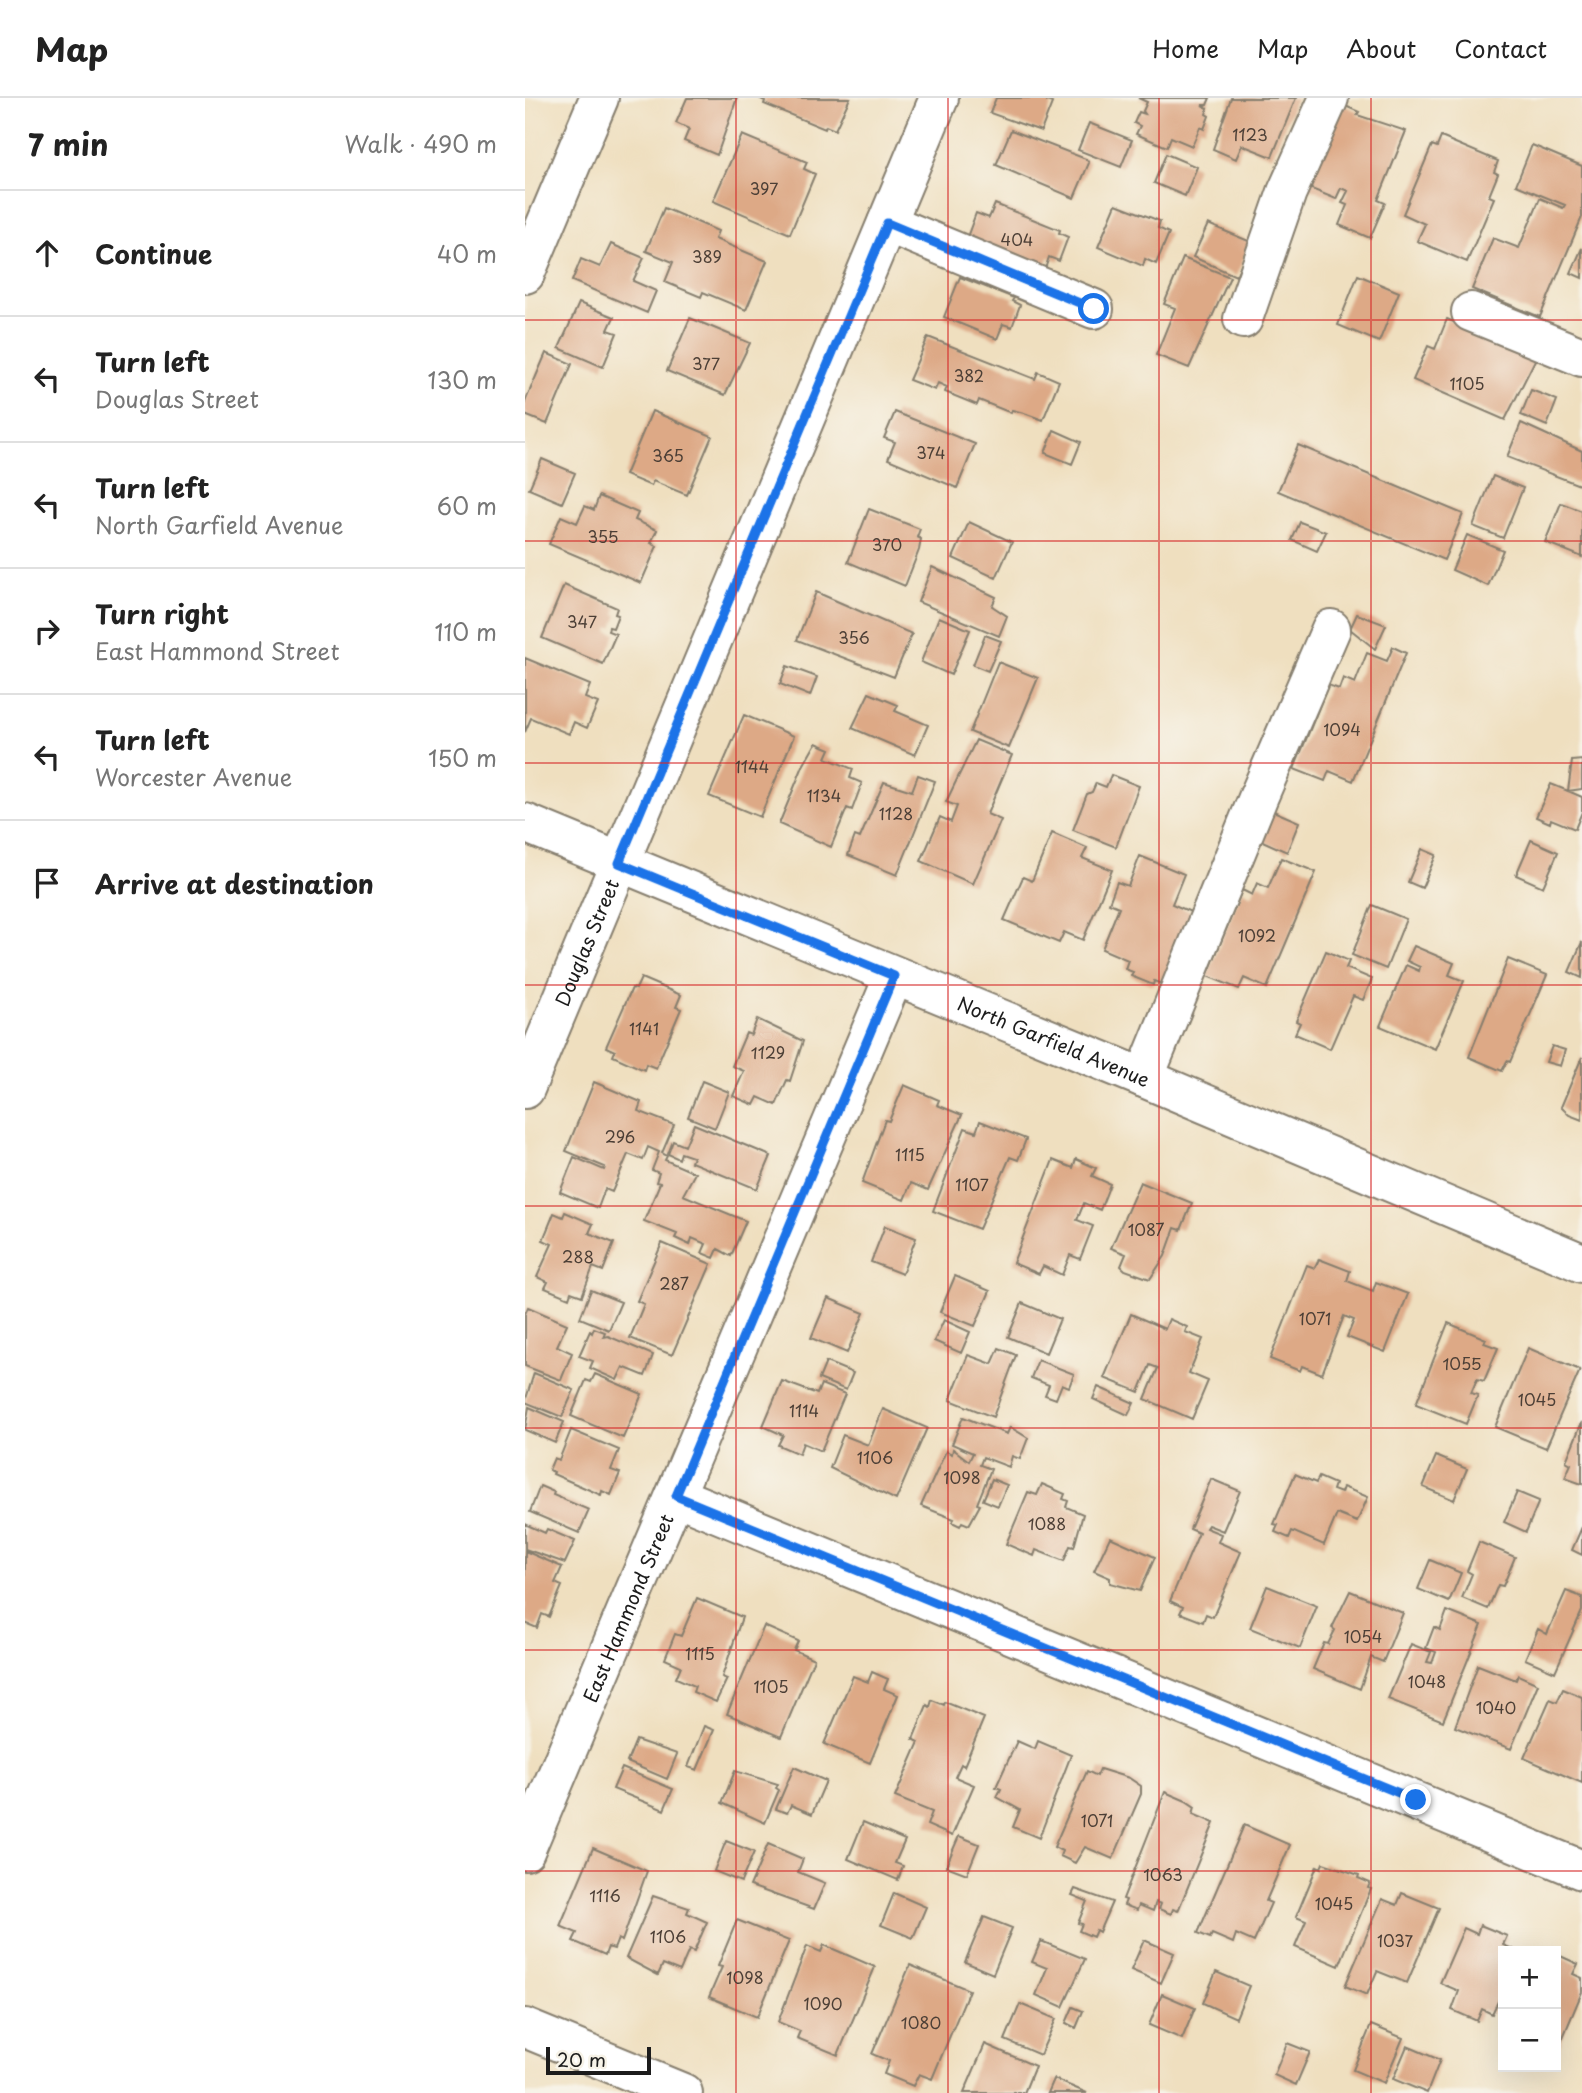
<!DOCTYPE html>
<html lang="en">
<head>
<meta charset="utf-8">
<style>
  body { margin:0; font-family:"Playpen Sans",sans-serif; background:#f2f2f2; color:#222 }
  .controls { position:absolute; right:21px; bottom:21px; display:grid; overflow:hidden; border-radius:0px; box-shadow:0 7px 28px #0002 }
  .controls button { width:63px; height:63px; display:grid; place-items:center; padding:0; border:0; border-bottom:2px solid #e0e0e0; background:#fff; color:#222; font:35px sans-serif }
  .scale { position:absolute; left:21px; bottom:18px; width:105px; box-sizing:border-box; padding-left:7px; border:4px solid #1c1c1c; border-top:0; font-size:19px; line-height:24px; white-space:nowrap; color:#1c1c1c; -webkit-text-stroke:5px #f7f3e8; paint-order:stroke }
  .stop { position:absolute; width:21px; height:21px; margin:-16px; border:5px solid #1a73e8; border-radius:50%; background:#fff }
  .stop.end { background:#1a73e8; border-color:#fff; box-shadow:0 2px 7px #0008 }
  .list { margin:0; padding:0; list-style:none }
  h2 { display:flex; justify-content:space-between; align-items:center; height:91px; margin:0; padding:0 28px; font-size:30px }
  h2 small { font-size:23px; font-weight:400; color:#767676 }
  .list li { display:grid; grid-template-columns:46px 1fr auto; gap:21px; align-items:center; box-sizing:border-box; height:126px; padding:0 28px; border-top:2px solid #e0e0e0 }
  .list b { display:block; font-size:26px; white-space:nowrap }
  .list p { margin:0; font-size:23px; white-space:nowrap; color:#767676 }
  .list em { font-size:23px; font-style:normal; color:#767676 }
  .icon { flex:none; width:38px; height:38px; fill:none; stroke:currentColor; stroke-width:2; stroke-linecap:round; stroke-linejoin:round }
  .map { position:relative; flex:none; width:1057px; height:1995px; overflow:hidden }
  header { display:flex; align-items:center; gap:42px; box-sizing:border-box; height:98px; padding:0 35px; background:#fff; border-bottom:2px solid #e0e0e0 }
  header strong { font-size:33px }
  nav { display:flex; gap:38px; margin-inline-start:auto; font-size:24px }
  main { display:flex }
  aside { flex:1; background:#fff }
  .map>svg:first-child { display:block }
</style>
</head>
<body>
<header>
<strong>Map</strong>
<nav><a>Home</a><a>Map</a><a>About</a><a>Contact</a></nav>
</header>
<main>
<aside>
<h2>7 min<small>Walk · 490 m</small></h2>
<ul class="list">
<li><svg class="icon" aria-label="ahead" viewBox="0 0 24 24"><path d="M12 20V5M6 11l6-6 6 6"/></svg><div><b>Continue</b></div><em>40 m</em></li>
<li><svg class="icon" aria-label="left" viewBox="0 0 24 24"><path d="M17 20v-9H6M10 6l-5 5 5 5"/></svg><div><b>Turn left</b><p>Douglas Street</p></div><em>130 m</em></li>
<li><svg class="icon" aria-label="left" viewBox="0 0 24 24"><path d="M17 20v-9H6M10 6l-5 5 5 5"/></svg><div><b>Turn left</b><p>North Garfield Avenue</p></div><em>60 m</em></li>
<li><svg class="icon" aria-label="right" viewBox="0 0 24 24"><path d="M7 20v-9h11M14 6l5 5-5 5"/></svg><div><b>Turn right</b><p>East Hammond Street</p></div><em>110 m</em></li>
<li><svg class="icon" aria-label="left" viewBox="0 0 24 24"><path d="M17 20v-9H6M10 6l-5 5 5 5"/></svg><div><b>Turn left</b><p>Worcester Avenue</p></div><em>150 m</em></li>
<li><svg class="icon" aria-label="arrive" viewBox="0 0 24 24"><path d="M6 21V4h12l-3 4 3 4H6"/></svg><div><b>Arrive at destination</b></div></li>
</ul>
</aside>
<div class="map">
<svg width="1057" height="1995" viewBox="0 0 1057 1995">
  <rect width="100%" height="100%" fill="#f7f3e8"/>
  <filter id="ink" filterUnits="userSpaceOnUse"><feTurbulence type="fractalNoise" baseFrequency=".0143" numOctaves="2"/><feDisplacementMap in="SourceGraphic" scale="14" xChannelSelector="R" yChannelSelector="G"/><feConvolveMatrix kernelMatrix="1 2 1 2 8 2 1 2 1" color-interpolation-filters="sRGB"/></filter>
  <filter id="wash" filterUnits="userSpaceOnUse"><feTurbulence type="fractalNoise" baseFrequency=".00686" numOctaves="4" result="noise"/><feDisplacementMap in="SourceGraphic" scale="28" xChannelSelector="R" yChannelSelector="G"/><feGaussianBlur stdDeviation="1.57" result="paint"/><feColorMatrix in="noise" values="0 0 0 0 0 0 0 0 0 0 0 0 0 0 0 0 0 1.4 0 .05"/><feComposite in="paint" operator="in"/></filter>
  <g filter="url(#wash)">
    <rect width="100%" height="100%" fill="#efdfbf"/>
    <g id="blocks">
      <path fill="#dda986" d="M162,0H212L192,57L159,43L164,31L151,25Z
        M234,0H325L310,32L301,28L300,31L239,6L240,3Z
        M471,0H524L522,3L527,5L516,33L465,15Z
        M613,0H685L682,7H677L683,10L681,16L684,18L679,31L675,29L667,48L646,39L642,49L611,36L615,28L609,25L614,14L620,16L618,13L622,4Z
        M706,0H771L747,59L717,47L711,61L688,51Z
        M809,3L834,14L832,17L881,33L853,102L860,105L845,140L814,127L822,107L817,105L823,93L816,90L811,101L779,88Z
        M564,25L607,42L596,69L553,52Z
        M486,32L561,61L564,65L549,100L471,67Z
        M217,37L282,64L279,71L290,76L265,136L188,103Z
        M916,39L973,63L969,74L973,76L964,98L969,100L942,164L892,143L900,126L878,116L907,47L912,49Z
        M1007,47L1057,68V119L1015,219L947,191L968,140L994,150L1015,100L1038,110L1040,107L991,87Z
        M641,56L672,69L660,98L629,85Z
        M470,106L535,132L534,135L543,139L534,163L524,159L519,174L441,142L451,115L464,120Z
        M591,106L635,123L633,130L644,135L631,166L620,161L618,168L573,149Z
        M139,110L193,133L190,141L242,163L221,212L178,194L176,199L140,184L148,164L121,153Z
        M683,126L726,144L711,178L668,159Z
        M86,146L119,160L108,183L131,193L122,215L47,183L56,161L75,169Z
        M1057,150V180L1046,175Z
        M658,160L705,179L664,270L631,257L650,210L639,206Z
        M833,177L874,194L854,244L813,227Z
        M435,179L489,200L487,203L495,207L487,229L478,226L472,241L419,219Z
        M54,205L89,219L83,232L92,235L78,269L34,250Z
        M165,220L225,245L200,297L142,273Z
        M922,221L1011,260L980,322L888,282L903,248L910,251Z
        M403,239L510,281L513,274L534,283L518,322L499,315L487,312L486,315L454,302L452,307L420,294L422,289L413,285L410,292L384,282Z
        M21,255L47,266L22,326L0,317V304Z
        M1006,292L1032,302L1022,328L996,317Z
        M127,313L187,338L162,397L128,383L126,388L100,377Z
        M370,314L450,346L432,390L363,361L370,344L359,340Z
        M996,325L1057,353V388L982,359Z
        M529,332L556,344L547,366L520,355Z
        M773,347L938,416L919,462L753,393Z
        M17,361L50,375L37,405L4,391Z
        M968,378L998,390L978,440L948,428Z
        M74,398L113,415L110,422L132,432L126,445L132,448L116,485L24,446L36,418L52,425L60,408L69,412Z
        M1036,405L1057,413V459L1020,444Z
        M344,411L395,431L392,439L396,441L394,452L380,488L323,464Z
        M444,424L487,444L471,480L428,460Z
        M775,424L801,434L792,453L767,442Z
        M942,437L978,452L963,488L927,472Z
        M407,469L471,499L467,508L482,518L474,538L393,504Z
        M39,487L92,510L90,516L93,517L88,530L84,529L83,533L91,536L78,566L17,540Z
        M291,494L387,536L369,579L272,542Z
        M832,516L861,527L850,551L825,531Z
        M414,519L445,532L426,577L396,564Z
        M460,537L476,543L463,573L448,567Z
        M868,549L881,555L828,683L804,673L800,683L769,671L803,587L814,591L818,580L830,585L842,555L862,563Z
        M0,560L65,587L60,600L73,605L62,630L49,624L44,636L6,620L0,634Z
        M473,564L513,580L484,650L445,634Z
        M262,568L292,579L285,598L255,586Z
        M344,595L373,607L370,613L403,627L390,657L327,630Z
        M219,617L269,638L235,719L184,698Z
        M451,642L487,657L462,716L476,722L448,786L396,763L415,719L426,724L432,708L421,704Z
        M291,645L305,651L301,660L328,671L325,680L337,685L327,712L322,710L306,749L254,726L278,668Z
        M1057,662V691L1043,693L1057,699V714L1050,731L1026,721L1025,725L1011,719L1026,686L1043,693L1047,663Z
        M393,677L410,683L372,777L323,757L330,738L335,740L359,684L387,693Z
        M586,677L614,688L591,749L548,732L562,696L567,694L571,685L581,689Z
        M746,712L774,724L762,754L733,741Z
        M527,735L562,750L557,760L587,772L558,842L539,834L534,845L479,822L498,779L507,783Z
        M1006,742L1033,754L1018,789L991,777Z
        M897,751L911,757L897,790L883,784Z
        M615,758L659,776L647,806L666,814L637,886L629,883L628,887L606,878L608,874L600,871L603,862L577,851L594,809L584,805L592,784L603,788Z
        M756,760L791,774L742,890L719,880L714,891L682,878L717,792L727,797L732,785L743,790Z
        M847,807L881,821L861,871L827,857Z
        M1057,844V880L1044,874Z
        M889,848L929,865L924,877L939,883L910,951L855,928L881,867L894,873L895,869L882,863Z
        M801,853L824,863L821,870L847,881L838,902L828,898L805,951L770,936L775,925L771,923Z
        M983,861L1022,877L985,964L982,963L977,973L944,959Z
        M116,880L156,897L151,909L156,911L131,970L121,966L119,972L88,958L90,953L81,949L107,890L111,891Z
        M232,921L278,943L265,983L262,982L251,1007L233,999L229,1007L208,998L219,973L207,968L221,935L226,937Z
        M1027,948L1040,952L1035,968L1021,964Z
        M1057,959V1022L1044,1017L1036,1009Z
        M177,983L204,994L190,1030L163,1019Z
        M69,984L116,1004L113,1013L149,1027L137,1055L142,1058L140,1062L170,1075L158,1097L221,1123L206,1158L193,1151L189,1160L177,1155L181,1146L167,1140L165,1147L150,1140L152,1136L119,1123L135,1085L131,1084L134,1075L127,1072L134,1054L123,1049L118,1062L103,1056L87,1094L80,1091L73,1110L35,1094L49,1059L79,1072L80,1069L41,1053Z
        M379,987L414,1002L412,1007L437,1017L403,1092L386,1085L379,1102L337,1085L360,1022L364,1023Z
        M455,1023L501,1041L493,1062L485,1059L454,1131L408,1113L440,1030L451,1034Z
        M169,1026L246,1058L232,1091L166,1064L168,1059L156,1055L154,1061L143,1056L148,1043L160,1048Z
        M551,1061L571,1070L567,1078L585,1086L575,1112L559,1105L552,1122L568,1128L555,1161L545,1157L537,1177L518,1168L514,1176L488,1165L528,1062L548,1070Z
        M615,1084L667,1105L656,1132L650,1130L640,1158L625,1181L600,1172L596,1168L601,1156L586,1150Z
        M40,1114L68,1126L64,1135L89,1145L78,1173L68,1169L57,1198L46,1194L44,1200L20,1190L23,1184L12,1179L27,1146L18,1142L29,1115L38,1119Z
        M360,1128L391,1140L377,1176L346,1164Z
        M137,1145L186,1166L147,1257L105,1240L119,1206L112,1203Z
        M794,1161L825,1173L822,1183L848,1193L851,1184L883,1196L860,1254L822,1239L829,1222L819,1218L797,1276L777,1268L775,1273L745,1261L782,1167L790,1170Z
        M430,1178L465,1193L450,1228L415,1214Z
        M66,1192L96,1204L84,1232L55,1220Z
        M303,1200L339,1215L322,1255L286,1240Z
        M497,1205L535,1221L521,1255L483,1239Z
        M3,1209L42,1226L32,1248L47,1255L36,1282L0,1268V1216Z
        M606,1216L640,1231L644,1221L662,1229L660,1234L678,1241L664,1275L683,1283L667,1321L620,1301L633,1270L625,1267L614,1294L579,1280Z
        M419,1222L445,1234L436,1255L409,1243Z
        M923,1225L961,1241L959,1245L973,1250L959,1283L952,1281L946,1295L953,1297L941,1326L891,1306Z
        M69,1230L80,1234L78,1239L83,1238L128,1257L120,1278L98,1269L92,1282L65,1270L68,1263L54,1258L65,1233L67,1235Z
        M474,1250L491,1257L468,1319L425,1302L443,1257L467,1266Z
        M1003,1250L1055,1272L1021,1350L970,1329Z
        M513,1262L549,1276L544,1289L537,1286L531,1301L520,1297L524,1287L506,1280Z
        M301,1264L328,1275L321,1292L294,1281Z
        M9,1275L49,1292L37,1319L0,1304Z
        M70,1276L117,1296L98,1340L46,1318L61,1282L66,1284Z
        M257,1283L292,1296L296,1286L320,1296L296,1353L278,1345L274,1356L253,1347L258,1337L238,1328Z
        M573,1289L609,1305L603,1317L568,1301Z
        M4,1309L39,1324L30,1345L0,1332Z
        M358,1311L402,1330L371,1402L305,1370L318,1337L343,1347Z
        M438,1319L482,1336L485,1329L503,1340L495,1361L487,1358L484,1369L458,1359L455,1367L466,1371L452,1406L455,1407L444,1427L437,1424L435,1428L427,1424L429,1421L396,1408L421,1353L427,1356L428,1351L444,1363L448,1355L427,1346Z
        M1057,1324V1386L1040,1380L1046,1366L1041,1363Z
        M46,1332L94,1352L86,1372L95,1375L86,1397L77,1393L76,1397L28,1376L29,1374L24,1372L29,1360L34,1362Z
        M911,1358L942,1371L929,1402L898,1389Z
        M770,1376L791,1385L794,1379L810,1386L808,1392L816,1395L818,1389L843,1399L832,1424L812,1416L799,1447L767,1433L764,1440L750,1434L753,1427L749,1426Z
        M467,1381L482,1387L473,1408L458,1402Z
        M686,1381L715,1393L698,1433L683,1427L681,1430L696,1436L693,1444L716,1454L688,1519L681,1516L678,1524L655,1515L658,1509L645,1503L674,1435L665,1431Z
        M517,1386L540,1396L538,1401L543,1403L541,1409L558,1416L549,1449L545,1448L539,1463L511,1452L509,1458L481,1446L503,1394L512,1397Z
        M15,1388L29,1394L28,1397L64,1412L54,1435L5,1414Z
        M992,1394L1014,1403L1001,1434L979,1424Z
        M0,1426L20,1435L22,1431L50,1443L40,1465L0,1451Z
        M1057,1429V1457L1047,1452Z
        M585,1439L630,1459L615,1493L585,1485V1480L569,1473Z
        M954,1444L990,1459L978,1488L973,1487L963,1511L937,1500L947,1476L942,1473Z
        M0,1453L37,1469L30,1485L37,1488L24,1519L17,1516L12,1530L0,1525Z
        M905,1462L936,1475L924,1504L893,1491Z
        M742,1488L792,1508L775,1550L725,1530Z
        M825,1493L878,1515L858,1564L846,1559L835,1591L788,1571L799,1545L803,1546L810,1532L807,1530Z
        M1041,1493L1057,1499V1513L1030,1574L1000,1561L1013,1531L1022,1536Z
        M172,1500L217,1519L197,1579L202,1581L191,1604L168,1594L170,1588L151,1580L156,1568L140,1561L150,1536L156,1538Z
        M922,1513L957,1527L918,1623L863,1601L886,1546L906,1554L902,1564L907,1565L911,1554L901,1550L909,1529L915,1532Z
        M239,1528L273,1543L269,1552L289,1561L256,1639L202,1616Z
        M953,1567L991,1582L993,1577L1013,1586L986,1651L930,1629Z
        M347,1574L363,1581L359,1591L373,1597L345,1665L299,1646L328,1578L343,1584Z
        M1038,1591L1057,1599V1685L999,1660L1025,1601L1032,1604Z
        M407,1602L419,1607L420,1604L459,1620L439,1668L436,1666L430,1679L449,1687L427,1738L402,1727L407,1714L370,1699L394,1644L388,1641L402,1607L405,1609Z
        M179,1628L189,1632L172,1672L163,1669Z
        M111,1642L152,1656L142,1681L102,1664Z
        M492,1643L510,1651L513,1643L546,1657L514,1740L488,1729L495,1712L472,1699L476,1691L471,1689Z
        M269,1669L301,1683L287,1716L266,1707L262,1715L251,1711Z
        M97,1670L148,1691L139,1712L88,1691Z
        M575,1671L604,1680L616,1688V1696L588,1761L560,1749L550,1765L535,1758L537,1753L529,1749L562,1673L572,1678Z
        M210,1673L253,1686L251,1690L254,1692L240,1725L197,1705Z
        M640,1694L661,1703L670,1709L668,1716L689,1725L653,1813L648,1811L646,1816L634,1811L636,1806L631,1804L628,1813L614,1807L612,1812L599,1807L601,1802L598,1801Z
        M338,1724L380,1742L370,1765L378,1768L373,1782L323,1761Z
        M719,1727L765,1747L741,1803L746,1805L729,1844L711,1836L708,1845L687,1836L685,1840L673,1835Z
        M434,1738L454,1746L442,1776L421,1768Z
        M201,1743L229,1754L216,1784L189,1773Z
        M243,1746L278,1761L273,1774L300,1785L289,1811L225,1788Z
        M68,1750L122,1773L97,1843L93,1841L89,1851L83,1849L80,1857L48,1843L52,1835L35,1828Z
        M798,1765L834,1777L833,1780L845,1785L843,1790L846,1791L814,1868L770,1849L781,1823L771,1819L792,1768L796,1770Z
        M550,1791L587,1804L574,1834L571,1832L568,1839L554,1833L557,1826L553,1825L562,1803L547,1797Z
        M369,1795L401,1809L388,1840L356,1827Z
        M877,1795L914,1810L882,1885L852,1873L842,1897L820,1888L857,1801L872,1807Z
        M128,1798L164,1810L162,1815L182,1824L169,1854L164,1852L155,1873L138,1866L133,1877L101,1860Z
        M459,1819L487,1830L468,1876L440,1864Z
        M212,1822L264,1843L232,1919L184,1899L197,1869L193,1868Z
        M955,1827L982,1838L978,1847L992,1853H978V1893L967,1916L957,1911L952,1923L927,1912L934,1893L915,1885L939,1830L952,1836Z
        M619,1842L649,1855L636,1885L606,1872Z
        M516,1843L560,1861L538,1909L511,1897L522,1870L507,1864Z
        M299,1847L350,1869L313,1957L272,1940L275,1933L253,1924L282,1848L296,1854Z
        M1031,1856L1053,1866L1048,1876L1057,1880V1894L1031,1956Z
        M385,1867L444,1892L407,1981L394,1976L388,1988L359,1976L364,1963L347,1956Z
        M691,1874L724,1888L711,1920L678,1905Z
        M637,1896L670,1910L657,1941L624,1927Z
        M495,1906L531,1921L515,1957L480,1942Z
        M548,1909L558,1913L551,1930L541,1925Z
        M846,1927L878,1940L859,1985L828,1972Z
        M762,1945L785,1954L771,1987L749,1977Z
        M460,1946L510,1968L499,1995H439Z
        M882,1948L915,1962L902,1995L868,1981Z
        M529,1981L562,1995H523Z"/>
    </g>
  </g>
  <g filter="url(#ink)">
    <use href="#blocks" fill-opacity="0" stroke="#867e6e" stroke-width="2"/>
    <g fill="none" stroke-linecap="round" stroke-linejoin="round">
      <g stroke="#867e6e" stroke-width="42">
        <g id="minor">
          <path d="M362,125L569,211"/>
          <path d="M0,176L74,0"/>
          <path d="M946,214L1057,259"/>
          <path d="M718,221L762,94L804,0"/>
          <path id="s1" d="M0,725L619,980L1057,1165"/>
          <path d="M619,980L733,700L806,531"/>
          <path id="s2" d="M0,991L414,0"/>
          <path d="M151,1398L1057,1772"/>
          <path id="s3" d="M0,1753L369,878"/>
          <path d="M0,1930L158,1995"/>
        </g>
      </g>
      <use href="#minor" stroke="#fff" stroke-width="38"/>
    </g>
  </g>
  <g fill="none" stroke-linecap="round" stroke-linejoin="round" filter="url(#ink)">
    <path stroke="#1a73e8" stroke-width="9" d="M569,211L362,125L94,765L369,878L151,1398L891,1702"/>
  </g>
  <path fill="none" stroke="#d62828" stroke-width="2" stroke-opacity="0.55" d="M211,0V1995M423,0V1995M634,0V1995M846,0V1995M0,222H1057M0,443H1057M0,665H1057M0,887H1057M0,1108H1057M0,1330H1057M0,1552H1057M0,1773H1057"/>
  <g text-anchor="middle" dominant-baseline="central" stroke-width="5" stroke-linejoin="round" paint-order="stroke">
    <g font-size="16" fill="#4c3f36">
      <text x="725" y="36">1123</text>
      <text x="239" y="90">397</text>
      <text x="492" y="141">404</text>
      <text x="182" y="158">389</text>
      <text x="181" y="265">377</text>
      <text x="444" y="277">382</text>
      <text x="942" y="285">1105</text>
      <text x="406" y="354">374</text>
      <text x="143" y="357">365</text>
      <text x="78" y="438">355</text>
      <text x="362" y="446">370</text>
      <text x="57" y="523">347</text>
      <text x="329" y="539">356</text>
      <text x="817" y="631">1094</text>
      <text x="227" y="668">1144</text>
      <text x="299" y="697">1134</text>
      <text x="371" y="715">1128</text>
      <text x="732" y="837">1092</text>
      <text x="119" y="930">1141</text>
      <text x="243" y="954">1129</text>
      <text x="95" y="1038">296</text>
      <text x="385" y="1056">1115</text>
      <text x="447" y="1086">1107</text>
      <text x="621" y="1131">1087</text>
      <text x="53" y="1158">288</text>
      <text x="149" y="1185">287</text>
      <text x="790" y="1220">1071</text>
      <text x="937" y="1265">1055</text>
      <text x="1012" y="1301">1045</text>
      <text x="279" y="1312">1114</text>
      <text x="350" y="1359">1106</text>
      <text x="437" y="1379">1098</text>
      <text x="522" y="1425">1088</text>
      <text x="838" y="1538">1054</text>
      <text x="175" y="1555">1115</text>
      <text x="902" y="1583">1048</text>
      <text x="246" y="1588">1105</text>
      <text x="971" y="1609">1040</text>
      <text x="572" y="1722">1071</text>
      <text x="638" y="1776">1063</text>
      <text x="80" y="1797">1116</text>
      <text x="809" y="1805">1045</text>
      <text x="143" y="1838">1106</text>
      <text x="870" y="1842">1037</text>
      <text x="220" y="1879">1098</text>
      <text x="298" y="1905">1090</text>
      <text x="396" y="1924">1080</text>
    </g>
    <g font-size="19" fill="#1c1c1c" stroke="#f7f3e8">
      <text stroke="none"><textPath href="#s2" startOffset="159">Douglas Street</textPath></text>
      <text stroke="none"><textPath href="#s1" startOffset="572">North Garfield Avenue</textPath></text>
      <text stroke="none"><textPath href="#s3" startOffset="264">East Hammond Street</textPath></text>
    </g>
  </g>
</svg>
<div class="controls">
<button>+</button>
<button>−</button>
</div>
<div class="scale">20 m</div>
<div class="stop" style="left:569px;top:211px"></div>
<div class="stop end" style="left:891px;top:1702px"></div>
</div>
</main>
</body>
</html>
